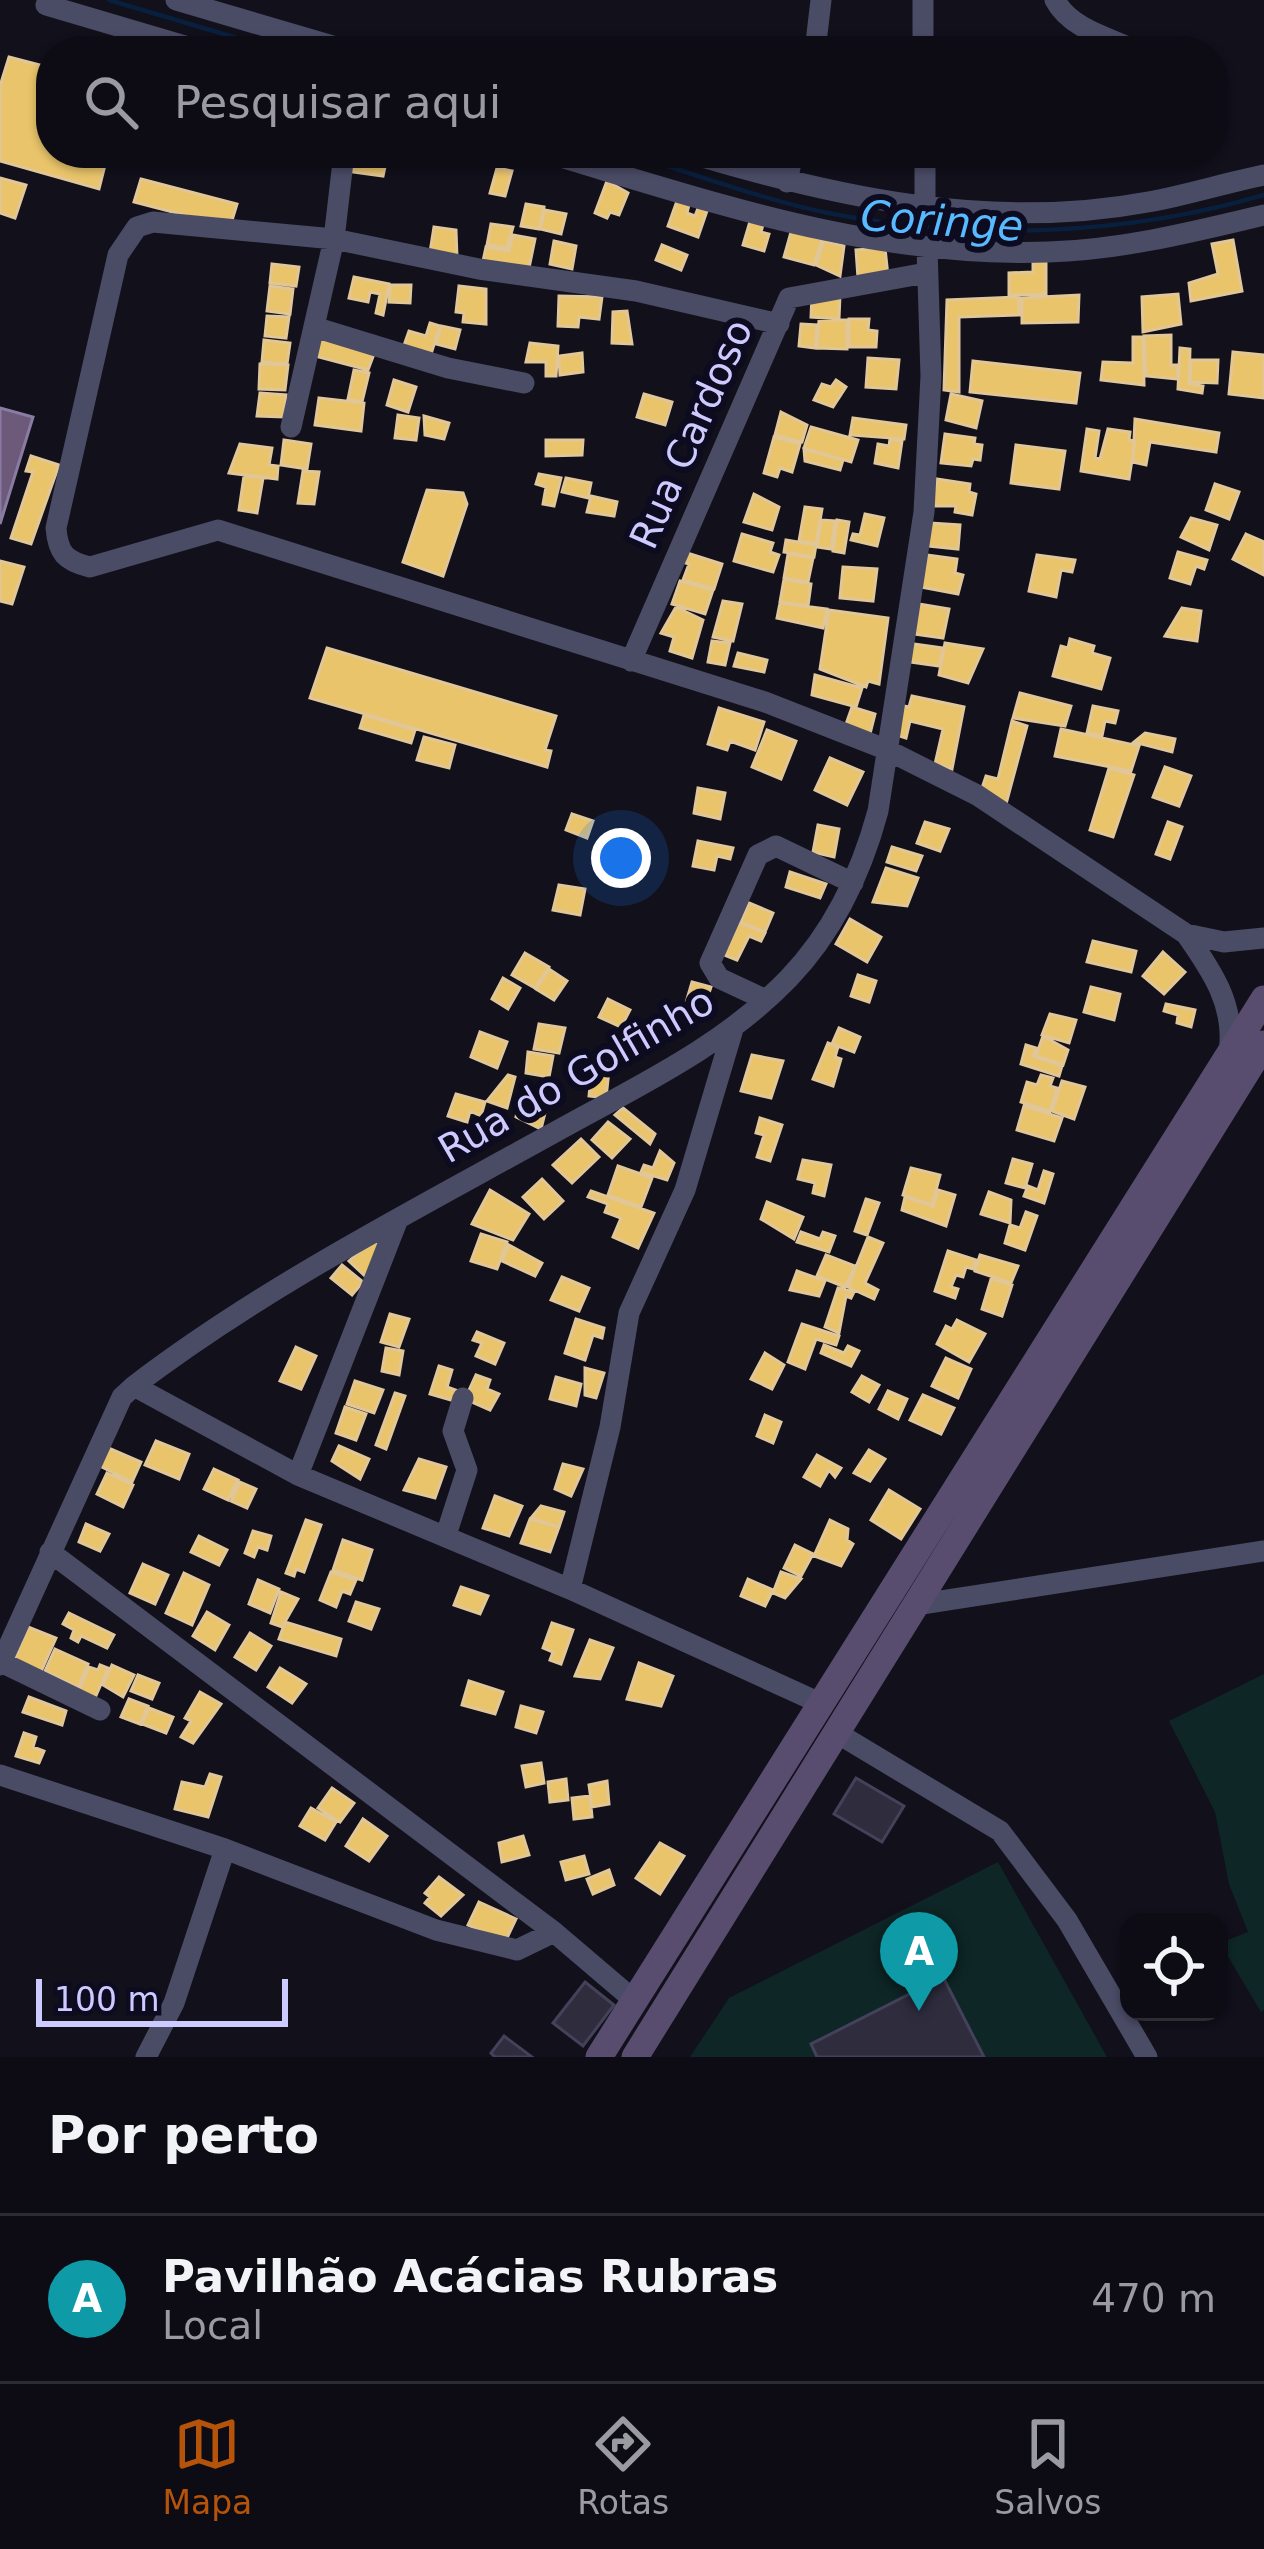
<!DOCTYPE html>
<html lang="pt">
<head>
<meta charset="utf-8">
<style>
  body { margin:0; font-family:"DejaVu Sans",sans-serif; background:#16151d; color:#f1f3f6 }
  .controls { position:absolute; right:36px; bottom:36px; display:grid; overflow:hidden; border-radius:24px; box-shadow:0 3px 9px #0004 }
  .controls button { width:108px; height:108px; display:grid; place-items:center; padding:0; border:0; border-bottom:3px solid #2d2c34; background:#0d0c14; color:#f1f3f6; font:60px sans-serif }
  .scale { position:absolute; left:36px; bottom:30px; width:252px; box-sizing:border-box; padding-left:12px; border:6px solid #cdcaff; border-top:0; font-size:33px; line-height:42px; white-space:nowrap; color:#cdcaff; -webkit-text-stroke:9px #0d0b20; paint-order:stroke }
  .you { position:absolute; left:621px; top:858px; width:42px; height:42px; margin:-30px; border:9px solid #fff; border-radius:50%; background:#1a73e8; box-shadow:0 0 0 18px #1a73e833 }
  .badge { display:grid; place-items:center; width:78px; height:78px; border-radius:50%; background:#b45309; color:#fff; font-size:39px; font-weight:700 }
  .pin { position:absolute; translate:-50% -99px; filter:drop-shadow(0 3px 6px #0008) }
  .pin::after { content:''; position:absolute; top:63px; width:42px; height:36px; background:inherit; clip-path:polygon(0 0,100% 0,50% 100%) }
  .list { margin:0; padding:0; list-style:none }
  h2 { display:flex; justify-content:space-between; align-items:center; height:156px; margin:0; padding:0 48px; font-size:51px }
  h2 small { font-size:39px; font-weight:400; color:#9a9ba0 }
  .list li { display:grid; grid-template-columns:78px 1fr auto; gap:36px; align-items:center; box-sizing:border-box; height:168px; padding:0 48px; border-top:3px solid #2d2c34 }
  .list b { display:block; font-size:45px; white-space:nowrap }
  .list p { margin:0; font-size:39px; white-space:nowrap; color:#9a9ba0 }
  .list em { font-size:39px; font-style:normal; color:#9a9ba0 }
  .icon { flex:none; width:66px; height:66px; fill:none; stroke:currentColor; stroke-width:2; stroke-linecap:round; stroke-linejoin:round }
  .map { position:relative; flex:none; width:1264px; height:2057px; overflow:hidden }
  .search { position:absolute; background:#0d0c14; box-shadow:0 3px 9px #0004; left:36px; right:36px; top:36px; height:132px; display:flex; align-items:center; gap:30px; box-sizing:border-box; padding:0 42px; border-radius:48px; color:#9a9ba0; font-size:45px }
  .sheet { height:324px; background:#0d0c14 }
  nav { display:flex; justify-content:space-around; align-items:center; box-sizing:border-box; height:168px; border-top:3px solid #2d2c34; background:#0d0c14; font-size:33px; color:#9a9ba0 }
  nav a { display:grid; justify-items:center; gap:6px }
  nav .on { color:#b45309 }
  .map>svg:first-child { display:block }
</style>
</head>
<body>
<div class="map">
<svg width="1264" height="2057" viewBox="0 0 1264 2057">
  <rect width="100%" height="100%" fill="#11101b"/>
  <path fill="#0e2626" d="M1264,1674V2010L1261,2012L1220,1943L1248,1932L1229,1884L1215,1812L1169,1721Z
    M998,1862L1107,2057H690L729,1998Z"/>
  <path fill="#e9c46a" stroke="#e1c697" stroke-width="3" d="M9,57L51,68V153H108L99,189L0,161V86Z
    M376,153H388L383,176L353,172L354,161L373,163Z
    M497,168L512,171L505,196L490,193Z
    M0,178L26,185L15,218L0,213Z
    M141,179L237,204L230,227L134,202Z
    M607,181L628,193L619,215L610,212L607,218L595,213Z
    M677,201L689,205L687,213L695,216L700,203L709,205L698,237L668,226Z
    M526,204L544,207L539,229L521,226Z
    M545,210L566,214L561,234L540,229Z
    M751,218L764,221L761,232L769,234L764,251L743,245Z
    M491,224L513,227L507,248L487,245Z
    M434,227L456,230L457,257L430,252Z
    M791,232L822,239L814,265L784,257Z
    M513,235L535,239L529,268L483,261L486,247L509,251Z
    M1233,240L1242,291L1191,301L1189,283L1218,274L1212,244Z
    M554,241L576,246L572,269L550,264Z
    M824,241L844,246L840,276L816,265Z
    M662,245L687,255L681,270L656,260Z
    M885,248L888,276L858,278L856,250Z
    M1033,262H1046V294L1009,295V273L1033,272Z
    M272,264L299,267L296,286L270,283Z
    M354,277L389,284L383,315L376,313L380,294L370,292L368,302L349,298Z
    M391,285H411L410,303L389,302Z
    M270,286L293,289L290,314L267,311Z
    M459,286L486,289V324L463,322L464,313L456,312Z
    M812,294L840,295L839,319L811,317Z
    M1178,294L1181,324L1143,332L1142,297Z
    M1079,295L1078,322L1022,323V298Z
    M559,296L602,297L599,319L579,317L578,327L558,326Z
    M1019,297V315L959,317V392L944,390L947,300Z
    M627,311L632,344L612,343L613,312Z
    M267,316L289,317L286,338L265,336Z
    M849,319H869L868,330L877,331L876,347H849Z
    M819,320H847V349L817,348Z
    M430,323L440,326L430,357L403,348L409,331L426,336Z
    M801,324L817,325L815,348L799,346Z
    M441,326L460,330L455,349L436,344Z
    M1171,335V365H1177L1178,379L1146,376L1144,336Z
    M1133,337H1143L1144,385L1101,380L1103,362L1133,363Z
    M321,339L374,354L368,370L315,356Z
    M264,340L290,343L287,364L262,362Z
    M530,343L558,346L556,376H546V362H526Z
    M1180,348L1190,349L1189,384L1203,386L1202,393L1178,389Z
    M1233,352L1264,355V398L1229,394Z
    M582,353L583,372L560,375L559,356Z
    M868,358L899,360L896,389L866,387Z
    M1191,360H1218L1217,383L1190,382Z
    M973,361L1080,373L1076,403L970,392Z
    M260,364L288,365L285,390L259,389Z
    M354,370L369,373L362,402L348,399Z
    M394,380L416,387L408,412L387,405Z
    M836,380L846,387L833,407L814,400L822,384L831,387Z
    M260,393L286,395L284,417L257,416Z
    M644,394L672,402L665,425L637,417Z
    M951,394L982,401L976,428L946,420Z
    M319,398L364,403L361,431L315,425Z
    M781,412L807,425L802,442L775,435Z
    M398,415L419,418L416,440L395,438Z
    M424,416L449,423L444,439L425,435Z
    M853,418L906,425L904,439L850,435Z
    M1135,419L1219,433L1216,452L1150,442L1146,465L1133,462Z
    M811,427L858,440L851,462L804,448Z
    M1087,429L1099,431L1095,458L1100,459L1108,429L1130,432L1129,440L1135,441L1129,479L1081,471Z
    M945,434L975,438L974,444L982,445L980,460L973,459L971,466L941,463Z
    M774,437L800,444L792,472L780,468L777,477L764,473Z
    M890,439L902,441L898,468L875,463L878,444L889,446Z
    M284,440L311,444L307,469L281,465Z
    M546,440H583L582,455L546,456Z
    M240,444L272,448L269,465L278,466L277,479L229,473Z
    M1016,445L1065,451L1059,489L1011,483Z
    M804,449L843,460L840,470L805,461Z
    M31,456L59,465L31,544L11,538L33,472L26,471Z
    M303,471L319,472L314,504L298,503Z
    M539,474L561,478L554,506L543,504L546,487L536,484Z
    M244,476L263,478L257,513L239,510Z
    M566,478L591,483L588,498L562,492Z
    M937,479L970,484L969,492L976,494L972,515L955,512L956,506H932Z
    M1215,484L1239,492L1229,519L1206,510Z
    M427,490L463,493L467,504L443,576L403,562Z
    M754,494L779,507L772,530L744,522Z
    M591,496L617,502L614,516L587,512Z
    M805,507L822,509L816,544L799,541Z
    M865,514L884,518L877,546L851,540L853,534L860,535Z
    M1191,518L1217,525L1209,550L1181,537Z
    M821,520L835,521L831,549L817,547Z
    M837,520L849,522L844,553L833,551Z
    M930,523L960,525L958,549L927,546Z
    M742,534L773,543L770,552L779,555L773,572L734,561Z
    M1246,534L1264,542V575L1233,559Z
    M786,540L816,545L814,557L784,552Z
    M684,552L722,564L714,589L683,580L689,564L680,561Z
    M1178,552L1207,560L1204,569L1196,566L1190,584L1170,578Z
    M788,554L813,558L808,582L784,578Z
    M927,555L957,559L955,573L963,575L958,594L921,587Z
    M1037,555L1075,560L1072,572L1061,570L1056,597L1029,591Z
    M0,561L24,567L12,604L0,601Z
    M843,567L877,569L873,601L840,598Z
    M784,579L811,584L808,606L780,602Z
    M680,581L713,590L705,614L672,604Z
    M723,601L742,604L733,641L713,637Z
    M780,603L827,609L823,628L777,618Z
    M919,604L949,609L943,638L914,634Z
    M676,607L703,620L692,658L670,651L674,637L661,633Z
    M1182,608L1201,611L1197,641L1165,636Z
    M829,610L888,618L879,684L868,681L866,687L820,669Z
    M1070,639L1094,646L1092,653L1110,658L1101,689L1053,676L1061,646L1068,648Z
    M712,641L730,643L725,665L708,662Z
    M907,643L943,648L939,666L903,661Z
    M945,643L983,649L968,683L939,675Z
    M327,648L556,716L545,750L551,751L547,767L310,698Z
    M738,653L767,660L764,672L734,666Z
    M815,675L862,688L856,707L812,695Z
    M1020,693L1071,706L1065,726L1013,718Z
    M912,696L964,707L952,769L935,764L943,729L910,721L906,738L890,733L895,704L909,707Z
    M1093,706L1118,711L1115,723L1105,721L1102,736L1087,733Z
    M852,707L875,714L870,734L845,727Z
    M719,708L764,722L755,750L730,741L727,750L708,744Z
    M364,715L415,730L411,743L360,728Z
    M1012,721L1027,726L1006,804L981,791L986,776L998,779Z
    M1061,729L1139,746L1131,771L1055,756Z
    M767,730L796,741L781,779L752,767Z
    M1145,733L1175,739L1172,752L1134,742Z
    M424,737L455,745L449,768L417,760Z
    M830,758L863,772L847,805L815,790Z
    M1165,767L1191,776L1179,806L1153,797Z
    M1109,768L1134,775L1113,837L1090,830Z
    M698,788L725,793L720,819L694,813Z
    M572,814L593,821L587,838L566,830Z
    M925,822L949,829L940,851L917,843Z
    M1168,822L1182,827L1170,859L1156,854Z
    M818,825L839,829L834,857L813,852Z
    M698,841L733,848L730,859L717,856L714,870L693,866Z
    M892,847L922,856L916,871L887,862Z
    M886,868L918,878L907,906L873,902Z
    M790,872L826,884L820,898L786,887Z
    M559,885L585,889L580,915L553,910Z
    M749,903L773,913L765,932L741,922Z
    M850,919L881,937L867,962L836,944Z
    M739,922L765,933L761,941L749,936L737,960L724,955Z
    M1093,941L1136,951L1131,972L1087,962Z
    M1163,952L1185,972L1164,994L1143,976Z
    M525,953L549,967L535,988L512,975Z
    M549,969L567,981L554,1000L536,989Z
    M858,975L876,981L869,1002L851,996Z
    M503,978L520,988L508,1009L492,999Z
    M692,982L711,987L703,1011L685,1006Z
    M1091,987L1120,994L1114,1020L1084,1012Z
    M608,999L630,1010L621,1027L599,1017Z
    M1166,1004L1195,1010L1191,1027L1177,1023L1178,1015L1164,1011Z
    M1050,1014L1076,1020L1069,1043L1042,1035Z
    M539,1024L565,1028L559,1053L534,1049Z
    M839,1028L860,1037L854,1052L832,1044Z
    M480,1032L507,1042L497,1068L471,1057Z
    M1043,1036L1068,1050L1063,1065L1036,1056Z
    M828,1043L838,1047L835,1057L841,1059L833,1086L813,1079Z
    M1026,1045L1036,1048L1033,1056L1062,1066L1059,1076L1021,1064Z
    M528,1052L553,1056L549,1077L526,1073Z
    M752,1055L783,1061L771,1098L741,1091Z
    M593,1059L610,1061L606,1098L589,1096Z
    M508,1075L515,1077L507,1108L487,1101Z
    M1041,1075L1053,1078L1050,1086L1057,1088L1050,1111L1021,1102L1027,1082L1037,1085Z
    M1062,1081L1085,1087L1074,1119L1052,1111Z
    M456,1094L485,1102L481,1116L470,1111L467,1122L448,1116Z
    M520,1095L548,1101L541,1129L516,1117Z
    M1024,1106L1062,1118L1054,1141L1017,1130Z
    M623,1108L655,1134L650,1144L615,1115Z
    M760,1118L782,1125L770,1161L757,1157L764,1135L756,1133Z
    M608,1122L630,1139L612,1158L592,1140Z
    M581,1139L599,1157L572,1183L553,1165Z
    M660,1151L674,1163L667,1180L641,1172L644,1165L653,1168Z
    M1013,1159L1032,1164L1025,1188L1006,1183Z
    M803,1160L831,1165L824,1196L813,1193L815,1183L798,1179Z
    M618,1166L652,1178L641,1207L608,1195Z
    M911,1168L940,1175L932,1205L903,1195Z
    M1044,1171L1053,1174L1044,1203L1024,1196L1028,1186L1038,1190Z
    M542,1179L563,1201L544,1219L523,1197Z
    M490,1190L529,1214L513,1240L472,1224Z
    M938,1190L955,1195L946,1226L902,1210L905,1197L933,1206Z
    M591,1191L654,1213L638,1248L613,1237L621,1218L605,1212L608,1204L588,1197Z
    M989,1192L1011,1200L1010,1223L981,1214Z
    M866,1199L879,1203L867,1235L855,1231Z
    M767,1202L803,1217L794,1239L761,1219Z
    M1026,1212L1037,1216L1025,1250L1005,1243L1010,1225L1020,1228Z
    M801,1232L820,1239L823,1232L835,1236L829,1252L797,1242Z
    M481,1234L507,1242L497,1269L471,1261Z
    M868,1237L883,1243L865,1283L878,1290L874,1299L848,1287Z
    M373,1240L380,1246L366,1277L349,1261Z
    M509,1245L542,1263L535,1276L502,1261Z
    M948,1251L976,1260L973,1269L966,1267L963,1277L956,1275L951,1287L958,1289L955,1298L935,1291Z
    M826,1255L855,1266L845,1287L817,1276Z
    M980,1255L1018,1266L1011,1283L975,1271Z
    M342,1265L363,1282L352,1295L331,1278Z
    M797,1271L825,1281L819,1296L790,1290Z
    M562,1277L589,1288L579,1311L551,1300Z
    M991,1279L1012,1285L1002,1316L982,1309Z
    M838,1288L854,1292L851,1298L846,1296L839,1333L825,1327Z
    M390,1314L409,1319L399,1347L381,1342Z
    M576,1319L604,1328L602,1338L593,1335L585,1360L565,1353Z
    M957,1320L985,1334L969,1362L937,1344L946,1326L952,1329Z
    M802,1324L839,1336L836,1345L816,1339L805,1369L788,1362Z
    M477,1332L504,1343L495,1364L476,1356L482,1343L473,1340Z
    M824,1345L844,1353L848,1346L859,1351L851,1366L821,1353Z
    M296,1347L316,1356L301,1389L280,1381Z
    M386,1348L403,1351L399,1375L382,1371Z
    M765,1353L784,1365L772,1389L751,1379Z
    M946,1358L971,1369L958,1398L932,1386Z
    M439,1366L452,1370L447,1387L458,1391L454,1401L430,1394Z
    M585,1368L604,1373L596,1398L585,1395Z
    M476,1375L490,1380L487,1389L499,1394L490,1410L465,1399Z
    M862,1376L879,1385L869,1402L852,1392Z
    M556,1377L581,1384L576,1406L550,1399Z
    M355,1381L383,1390L374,1413L347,1404Z
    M888,1391L907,1399L898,1419L879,1409Z
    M395,1393L405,1396L386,1449L376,1445Z
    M923,1395L954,1408L941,1434L910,1420Z
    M345,1407L366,1414L356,1440L336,1433Z
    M765,1415L781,1422L773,1443L757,1436Z
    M156,1441L189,1454L179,1479L145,1465Z
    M339,1446L369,1459L360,1479L332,1461Z
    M106,1447L141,1462L132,1482L98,1465Z
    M869,1450L885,1459L870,1481L854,1473Z
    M817,1455L841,1468L835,1477L829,1470L820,1486L804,1477Z
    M419,1459L446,1467L435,1498L404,1490Z
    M563,1464L583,1469L571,1496L555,1489Z
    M214,1469L238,1480L228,1500L204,1489Z
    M107,1473L133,1485L123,1507L97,1494Z
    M240,1482L256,1489L247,1508L231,1501Z
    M889,1490L920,1509L901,1539L871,1520Z
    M495,1496L522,1506L509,1536L483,1528Z
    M541,1506L564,1512L559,1527L531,1518Z
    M530,1519L559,1527L550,1552L521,1543Z
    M306,1520L321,1525L304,1572L296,1569L294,1576L286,1573Z
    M830,1520L848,1529L847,1540L853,1544L841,1566L814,1556Z
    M86,1524L109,1534L100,1551L79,1542Z
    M253,1531L271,1536L267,1550L258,1547L254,1557L245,1553Z
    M199,1536L227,1550L219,1565L191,1552Z
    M343,1540L372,1550L362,1580L333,1570Z
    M795,1545L813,1554L801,1576L784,1568Z
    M143,1564L168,1575L155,1604L130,1593Z
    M331,1572L356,1580L350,1594L342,1591L336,1607L320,1600Z
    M781,1572L801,1579L785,1598L773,1593Z
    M184,1573L209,1585L192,1625L166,1613Z
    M748,1579L773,1590L765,1606L741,1596Z
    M258,1580L279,1589L270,1613L249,1604Z
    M461,1587L488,1596L480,1614L454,1605Z
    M281,1592L298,1599L282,1627L271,1623Z
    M356,1602L379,1609L371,1629L349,1621Z
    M207,1612L229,1625L215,1650L193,1636Z
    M69,1613L114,1635L107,1648L81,1636L78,1642L71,1638L74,1630L63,1624Z
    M285,1622L341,1639L336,1656L279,1639Z
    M552,1623L573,1630L561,1664L550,1660L553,1652L543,1648Z
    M28,1627L56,1638L39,1676L12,1665Z
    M250,1633L271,1646L256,1670L235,1657Z
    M590,1640L613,1648L600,1679L575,1676Z
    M55,1649L88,1664L78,1687L45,1671Z
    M639,1663L673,1676L661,1706L627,1699Z
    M100,1665L108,1668L94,1700L78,1694L89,1667L98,1670Z
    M112,1665L134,1675L123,1697L103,1685Z
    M280,1668L306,1684L292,1703L268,1687Z
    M138,1675L159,1683L152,1699L131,1691Z
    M469,1681L503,1692L495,1714L462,1705Z
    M200,1692L221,1704L193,1743L181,1737L191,1721L185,1718Z
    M29,1697L66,1711L62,1725L23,1712Z
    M129,1699L148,1706L140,1724L121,1717Z
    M521,1706L543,1712L536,1733L516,1727Z
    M149,1708L173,1717L166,1733L142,1724Z
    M24,1733L36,1737L33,1747L44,1751L39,1763L16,1756Z
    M541,1763L544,1783L526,1787L522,1766Z
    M210,1774L221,1777L208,1817L175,1809L182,1782L205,1787Z
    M566,1779L568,1800L550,1802L548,1782Z
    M607,1781L609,1804L592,1807L589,1785Z
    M332,1788L354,1803L340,1822L318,1808Z
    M590,1796L592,1817L574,1819L572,1798Z
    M311,1808L336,1822L325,1840L300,1826Z
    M363,1819L387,1836L369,1861L346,1846Z
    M523,1836L529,1855L502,1862L499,1843Z
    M660,1843L684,1856L660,1894L636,1878Z
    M584,1856L589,1874L566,1880L561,1862Z
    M609,1870L614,1885L593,1894L587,1879Z
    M439,1877L463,1895L441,1916L425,1903L430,1897L425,1893Z
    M479,1902L516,1919L505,1942L468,1925Z"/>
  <path fill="#6d597a" stroke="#8a7ba2" stroke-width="3" d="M0,408L33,417L0,524Z"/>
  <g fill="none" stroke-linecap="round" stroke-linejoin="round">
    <path stroke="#081f3e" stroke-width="4.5" d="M109,0L281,51
      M626,153C692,173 760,199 828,213C970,241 1125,236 1264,195"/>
  </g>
  <path fill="#2f2c3e" stroke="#44415a" stroke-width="3" d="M856,1778L904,1806L882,1842L834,1814Z
    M943,1977L984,2057H817L811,2044Z
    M585,1982L614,2005L583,2046L553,2023Z
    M504,2036L532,2057H495L491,2053Z"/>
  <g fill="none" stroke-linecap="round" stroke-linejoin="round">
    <path stroke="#4a4b65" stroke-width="21" d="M176,0L350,51
      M923,0V51
      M1055,0C1069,27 1105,37 1131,48
      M46,5L202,51
      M815,51L821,0
      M547,153C712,202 873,258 1048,252C1121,250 1193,232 1264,215
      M689,153C838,198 992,231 1148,202C1187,195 1225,183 1264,175
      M925,153V209
      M787,182L793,153
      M779,324L636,291L479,269L334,239L153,222L137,227L118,255L56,528C58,553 65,561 90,567L218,530L765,702L885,749L977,795L1186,934L1224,942L1264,938
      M314,327L448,368L524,383
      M291,427L334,239L344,153
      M631,661L789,298L926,273
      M1186,934C1212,971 1236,1006 1229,1053
      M766,1000L719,978L710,963L758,855L776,846L853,883
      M134,1386L298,1475L570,1589L822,1704
      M298,1475L398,1219
      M446,1535L467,1470L453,1431L463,1398
      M50,1552L554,1932L635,2001
      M570,1589L610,1427L629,1313L685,1190L733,1029
      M915,1605L1264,1551
      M1,1662L100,1710
      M0,1665L122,1397L134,1386C261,1289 407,1214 546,1137C631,1089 721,1049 789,978C834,931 861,874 878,811L924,512L931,376L927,248
      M837,1733L1000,1831L1067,1920L1147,2057
      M0,1775L225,1849L436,1930L517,1950L554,1932
      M146,2057L174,2003L225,1849"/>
    <path stroke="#584d6f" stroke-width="27" d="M599,2057L1264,999
      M635,2057L1264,1044"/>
  </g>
  <g text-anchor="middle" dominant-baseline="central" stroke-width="12" stroke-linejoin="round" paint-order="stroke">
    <g font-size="39" fill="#cdcaff" stroke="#0d0b20">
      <text transform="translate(691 434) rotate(-66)">Rua Cardoso</text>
      <text transform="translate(576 1075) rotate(-30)">Rua do Golfinho</text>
    </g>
    <g font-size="42" font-style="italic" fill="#58baff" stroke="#0d0b20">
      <text transform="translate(942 221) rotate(4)">Coringe</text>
    </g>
  </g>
</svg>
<div class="controls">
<button><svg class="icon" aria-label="locate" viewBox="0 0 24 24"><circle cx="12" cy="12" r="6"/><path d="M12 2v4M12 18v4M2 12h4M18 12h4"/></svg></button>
</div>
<div class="scale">100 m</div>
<div class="you"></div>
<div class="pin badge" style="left:919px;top:2011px;background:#0f9aa8">A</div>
<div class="search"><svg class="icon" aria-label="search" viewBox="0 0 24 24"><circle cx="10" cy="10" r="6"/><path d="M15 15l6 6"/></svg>Pesquisar aqui</div>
</div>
<section class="sheet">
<h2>Por perto<small></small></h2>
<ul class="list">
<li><span class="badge" style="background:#0f9aa8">A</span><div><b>Pavilhão Acácias Rubras</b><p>Local</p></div><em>470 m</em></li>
</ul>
</section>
<nav>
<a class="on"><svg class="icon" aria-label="map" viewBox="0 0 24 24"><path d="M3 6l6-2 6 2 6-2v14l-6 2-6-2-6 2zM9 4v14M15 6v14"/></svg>Mapa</a>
<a><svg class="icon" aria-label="directions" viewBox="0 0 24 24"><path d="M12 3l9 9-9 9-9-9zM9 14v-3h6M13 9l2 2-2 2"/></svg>Rotas</a>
<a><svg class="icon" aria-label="saved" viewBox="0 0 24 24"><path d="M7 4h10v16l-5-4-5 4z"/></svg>Salvos</a>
</nav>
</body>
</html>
